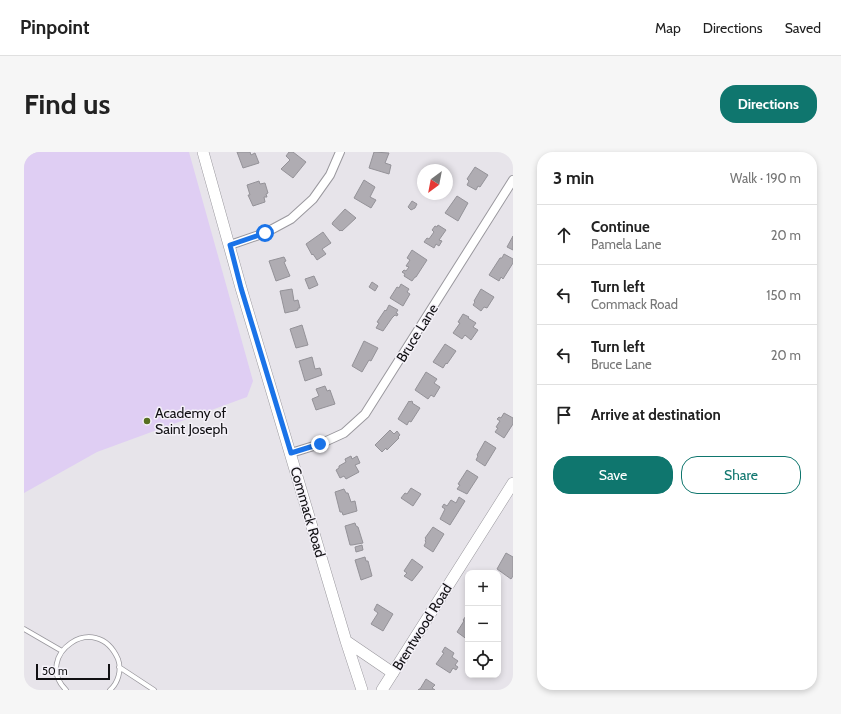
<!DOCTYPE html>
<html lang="en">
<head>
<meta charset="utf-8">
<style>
  body { margin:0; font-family:Cabin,sans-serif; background:#f6f6f6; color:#222 }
  .controls { position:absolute; right:12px; bottom:12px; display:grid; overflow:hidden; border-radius:8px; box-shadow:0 2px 6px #0003 }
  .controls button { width:36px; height:36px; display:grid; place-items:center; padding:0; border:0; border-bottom:1px solid #e0e0e0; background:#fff; color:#222; font:20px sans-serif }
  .compass { position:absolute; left:393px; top:12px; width:36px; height:36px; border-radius:50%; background:#fff; box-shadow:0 2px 6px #0003; rotate:212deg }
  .scale { position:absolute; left:12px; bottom:10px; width:74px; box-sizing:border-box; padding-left:4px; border:2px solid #111013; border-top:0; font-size:11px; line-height:14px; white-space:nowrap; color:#111013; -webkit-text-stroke:3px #f4f1f8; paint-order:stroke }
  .stop { position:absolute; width:12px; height:12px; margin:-9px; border:3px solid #1a73e8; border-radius:50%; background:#fff }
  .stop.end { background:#1a73e8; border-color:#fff; box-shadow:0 1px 4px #0008 }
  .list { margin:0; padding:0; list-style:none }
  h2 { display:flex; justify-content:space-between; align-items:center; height:52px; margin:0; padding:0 16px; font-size:17px }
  h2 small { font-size:13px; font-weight:400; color:#767676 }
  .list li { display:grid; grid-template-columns:26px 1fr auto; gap:12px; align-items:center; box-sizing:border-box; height:60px; padding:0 16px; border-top:1px solid #e0e0e0 }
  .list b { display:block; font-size:15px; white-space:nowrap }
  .list p { margin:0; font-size:13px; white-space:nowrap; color:#767676 }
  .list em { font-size:13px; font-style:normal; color:#767676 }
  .actions { display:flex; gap:8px; padding:12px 16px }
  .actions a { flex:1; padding:9px 0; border:1px solid #0f766e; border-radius:16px; text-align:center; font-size:14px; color:#0f766e }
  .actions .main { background:#0f766e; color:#fff }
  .icon { flex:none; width:22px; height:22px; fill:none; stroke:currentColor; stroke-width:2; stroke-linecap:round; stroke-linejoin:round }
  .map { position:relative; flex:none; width:489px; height:538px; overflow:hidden; border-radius:16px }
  header { display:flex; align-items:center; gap:24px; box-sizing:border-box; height:56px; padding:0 20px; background:#fff; border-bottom:1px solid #e0e0e0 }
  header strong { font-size:19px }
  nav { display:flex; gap:22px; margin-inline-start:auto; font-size:14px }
  .intro { display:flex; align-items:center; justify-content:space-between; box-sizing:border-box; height:96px; padding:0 24px }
  h1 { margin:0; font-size:28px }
  .button { padding:10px 18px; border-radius:16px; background:#0f766e; color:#fff; font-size:14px; font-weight:700 }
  main { display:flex; gap:24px; padding:0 24px }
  aside { flex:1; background:#fff; border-radius:16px; box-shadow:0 2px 6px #0003 }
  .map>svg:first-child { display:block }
</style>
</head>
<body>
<header>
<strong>Pinpoint</strong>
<nav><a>Map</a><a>Directions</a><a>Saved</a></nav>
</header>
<div class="intro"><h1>Find us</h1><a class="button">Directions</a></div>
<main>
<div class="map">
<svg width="489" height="538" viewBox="0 0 489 538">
  <rect width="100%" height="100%" fill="#e7e4ea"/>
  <path fill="#dfcef3" d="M0,0H165L229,229L223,245L73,300L0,341Z"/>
  <path fill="#afacb2" stroke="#949298" d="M213,0H226L227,3L231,1L235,11L219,16Z
    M265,0H269L282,10L269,26L257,17L266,8L262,4Z
    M350,0L365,1L361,11L367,13L365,22L345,16Z
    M451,15L464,23L456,35L454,34L452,38L443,33L445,29L443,27Z
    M340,28L351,35L346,45L352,48L347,56L330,46Z
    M235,29L236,32L241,31L244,41L242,42L243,45H240L241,50L229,54L224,43H226L223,33Z
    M433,44L444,51L434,69L421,61Z
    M388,49L393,52L391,56L387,58L384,55Z
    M321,57L332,66L318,79L317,78L316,79L308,72L309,70Z
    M414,73L422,78L415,88L418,89L415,94L412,92L410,96L400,90L403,86L405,87L410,80L408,78L411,74L413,75Z
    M299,80L307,91L298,97L302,102L293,108L289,102L288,103L282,92Z
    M489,84V98L483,95Z
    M388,98L403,108L392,125H391L388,129L380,124L381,122L378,120L380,118L382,119L385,115L382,114L386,108L383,106Z
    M480,102L489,107V111L479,127L477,125L475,129L465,123L476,106H478Z
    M260,105L262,109L260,110L266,124L252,129L245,109Z
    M290,124L294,133L285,137L281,127Z
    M348,130L354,134L351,139L345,135Z
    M377,132L385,137L383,140L386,142L379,154L366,146L373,135L375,136Z
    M268,137L270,149L274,148L276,156H274V158L261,161L256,139Z
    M457,137L470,145L463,156L460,155L457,159L449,153L451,150L450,149Z
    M365,153L374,158L372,161L374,162L373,164L371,163L368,166L359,179L352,176L355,171L353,170L361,158L362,159Z
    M439,162L445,165L444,166L452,171L449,175L454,178L447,188L441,183L438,187L429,181L436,171L434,170Z
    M278,173L284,193L272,196L266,177Z
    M340,189L354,196L347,209L345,208L338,220L328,214Z
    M421,192L432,199L423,212L422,211L419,216L409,210Z
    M288,205L291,217L296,216L298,223L281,229L275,209Z
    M402,220L413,227L410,231L416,235L410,245L407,243L404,247L391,238Z
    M301,234L303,239L306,238L311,252L292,258L288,247L295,244L292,237Z
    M385,249L386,250L387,249L389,250L388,251L396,256L387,270L385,269L383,273L374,267Z
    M480,261L489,266V272L480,286L471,280L474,276L472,275L476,269L473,267L475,265L477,266Z
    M366,278L370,282L373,279L376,283L374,285L375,286L363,298L362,296L358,300L351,293Z
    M461,289L472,296L461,314L452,308L454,304L453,303Z
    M327,304L328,307L333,304L336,311L331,313L335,320L322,327L320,324L316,326L312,318L315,316V314L322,310L321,307Z
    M443,318L454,325L443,342L433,337L436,333L434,332Z
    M387,336L397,342L389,354L377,346L381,341L383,342Z
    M320,337L322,341H324L327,350L331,349L333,359L319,363L318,360H316L311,340Z
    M435,345L441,349L426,373L416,367L421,357L418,355L420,352L423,354L427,348L432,351Z
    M331,371L332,374L334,375L339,391L328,393H326L321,374Z
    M409,375L420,382L409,400L400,394L402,390L401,389L402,387L401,386Z
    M338,393L339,398L332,400L331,395Z
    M482,401L489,405V424L487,427L473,417Z
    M341,405L342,409H344L348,424L337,428L331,408Z
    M388,407L399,415L388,429L380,424L383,421L380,419Z
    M353,452L369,462L359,479L347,472L354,461L350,458Z
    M442,464L444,465V488L433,480L440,469L439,468Z
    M421,495L430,501L428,505L434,509L431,513L434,515L432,518L429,516L426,521L412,512L420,501L418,500Z
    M402,527L411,533L408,536L411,538H394L395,537H396Z"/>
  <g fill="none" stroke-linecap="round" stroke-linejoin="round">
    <g stroke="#9a989e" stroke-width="5.5">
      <path id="lane" d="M0,477L38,499
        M95,515L130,538
        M42,538C8,504 72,457 94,507C98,518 94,531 86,538"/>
    </g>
    <g stroke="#9a989e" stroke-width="10">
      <path id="street" d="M206,93L241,81L267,67L289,47L306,23L316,0
        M267,301L296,292L320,281L341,262L489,28"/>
    </g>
    <g stroke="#9a989e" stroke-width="12">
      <path id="secondary" d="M179,0L217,136L322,489L338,538
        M322,489L369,521
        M358,538L489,331"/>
    </g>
    <use href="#lane" stroke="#fff" stroke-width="4"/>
    <use href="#street" stroke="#fff" stroke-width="8"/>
    <use href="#secondary" stroke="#fff" stroke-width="11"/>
  </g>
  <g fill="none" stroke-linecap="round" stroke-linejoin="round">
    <path stroke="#1a73e8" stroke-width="5" d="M241,81L206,93L217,136L267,301L296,292"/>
  </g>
  <circle fill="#566f21" stroke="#f4f1f8" stroke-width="1.5" cx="123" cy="269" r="4"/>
  <g text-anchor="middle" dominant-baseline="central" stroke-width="3" stroke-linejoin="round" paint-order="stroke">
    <g font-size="14" fill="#111013" stroke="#f4f1f8">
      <text transform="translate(393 181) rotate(-58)">Bruce Lane</text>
      <text transform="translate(284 360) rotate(74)">Commack Road</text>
      <text transform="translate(398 475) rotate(-58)">Brentwood Road</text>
    </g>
    <g font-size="14" fill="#111013" stroke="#f4f1f8" text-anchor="start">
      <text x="131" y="261">Academy of<tspan x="131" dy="16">Saint Joseph</tspan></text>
    </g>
  </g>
</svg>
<div class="controls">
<button>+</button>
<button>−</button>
<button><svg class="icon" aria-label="locate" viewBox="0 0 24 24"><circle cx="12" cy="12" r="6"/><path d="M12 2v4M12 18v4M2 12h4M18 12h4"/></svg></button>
</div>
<svg class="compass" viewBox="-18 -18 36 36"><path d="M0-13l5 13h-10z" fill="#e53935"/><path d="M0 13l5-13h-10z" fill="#767676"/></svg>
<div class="scale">50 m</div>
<div class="stop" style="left:241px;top:81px"></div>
<div class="stop end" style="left:296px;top:292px"></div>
</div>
<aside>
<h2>3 min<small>Walk · 190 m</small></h2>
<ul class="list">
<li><svg class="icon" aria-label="ahead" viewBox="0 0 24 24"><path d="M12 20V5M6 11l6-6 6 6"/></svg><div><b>Continue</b><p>Pamela Lane</p></div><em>20 m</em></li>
<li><svg class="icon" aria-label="left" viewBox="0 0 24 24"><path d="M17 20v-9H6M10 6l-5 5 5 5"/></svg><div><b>Turn left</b><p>Commack Road</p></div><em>150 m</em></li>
<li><svg class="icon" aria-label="left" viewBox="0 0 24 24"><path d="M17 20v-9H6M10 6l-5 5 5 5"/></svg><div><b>Turn left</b><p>Bruce Lane</p></div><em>20 m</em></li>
<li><svg class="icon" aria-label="arrive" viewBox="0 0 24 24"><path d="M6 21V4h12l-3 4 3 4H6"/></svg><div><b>Arrive at destination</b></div></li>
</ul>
<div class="actions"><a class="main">Save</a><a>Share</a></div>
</aside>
</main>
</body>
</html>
